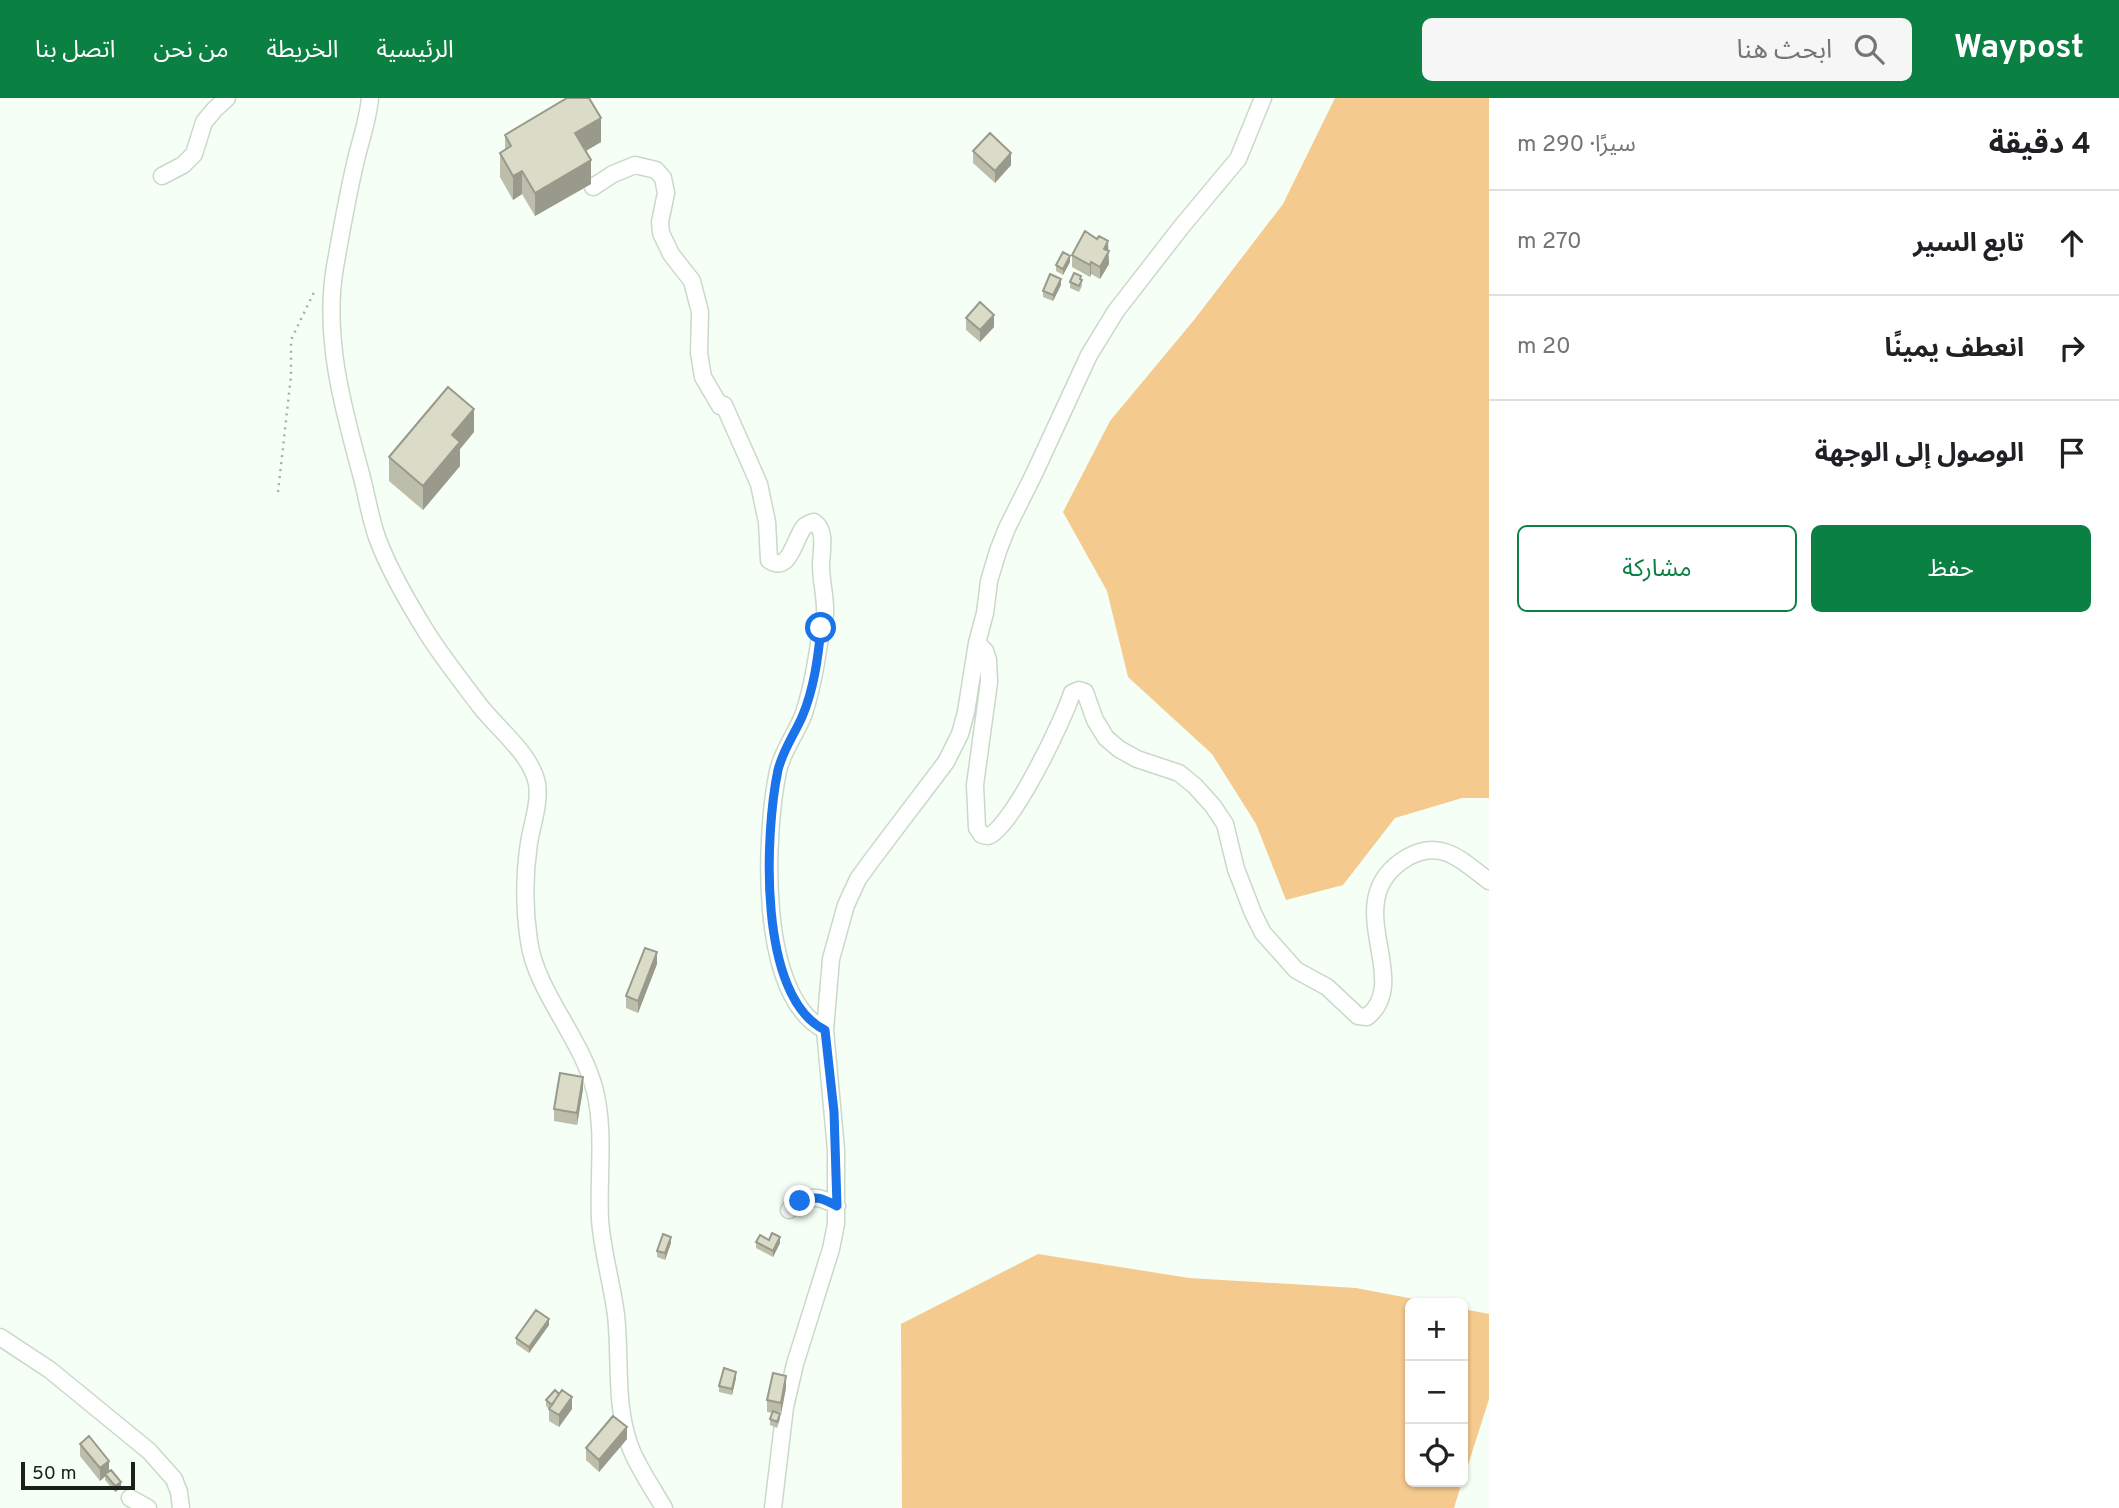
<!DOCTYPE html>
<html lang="ar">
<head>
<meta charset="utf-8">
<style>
  body { margin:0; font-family:Overpass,"Noto Sans Arabic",sans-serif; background:#f6f6f6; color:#202124; direction:rtl }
  .controls { position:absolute; right:21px; bottom:21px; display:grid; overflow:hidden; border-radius:10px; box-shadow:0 2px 5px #0004 }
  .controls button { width:63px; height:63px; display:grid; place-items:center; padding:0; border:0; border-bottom:2px solid #e0e0e0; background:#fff; color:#202124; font:35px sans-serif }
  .scale { position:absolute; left:21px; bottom:18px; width:114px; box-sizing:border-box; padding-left:7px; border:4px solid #1a201a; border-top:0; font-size:19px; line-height:24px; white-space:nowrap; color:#1a201a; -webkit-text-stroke:5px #f5fff5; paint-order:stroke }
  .stop { position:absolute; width:21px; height:21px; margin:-16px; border:5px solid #1a73e8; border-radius:50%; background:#fff }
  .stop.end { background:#1a73e8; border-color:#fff; box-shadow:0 2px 7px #0008 }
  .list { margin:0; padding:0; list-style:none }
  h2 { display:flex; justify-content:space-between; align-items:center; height:91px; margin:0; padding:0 28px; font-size:30px }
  h2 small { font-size:23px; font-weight:400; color:#757577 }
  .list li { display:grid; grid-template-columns:46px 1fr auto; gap:21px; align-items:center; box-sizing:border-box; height:105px; padding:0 28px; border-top:2px solid #e0e0e0 }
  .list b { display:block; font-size:26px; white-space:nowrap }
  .list em { font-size:23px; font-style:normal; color:#757577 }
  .actions { display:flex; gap:14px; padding:21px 28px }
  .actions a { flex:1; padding:16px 0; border:2px solid #0b8043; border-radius:10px; text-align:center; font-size:24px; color:#0b8043 }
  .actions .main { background:#0b8043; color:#fff }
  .icon { flex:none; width:38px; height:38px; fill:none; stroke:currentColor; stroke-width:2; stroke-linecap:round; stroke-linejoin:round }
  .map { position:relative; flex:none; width:1489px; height:1410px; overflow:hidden; direction:ltr }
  header { display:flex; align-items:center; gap:42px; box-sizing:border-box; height:98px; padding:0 35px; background:#0b8043; color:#fff }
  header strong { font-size:33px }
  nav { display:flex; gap:38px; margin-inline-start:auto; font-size:24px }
  .search { width:490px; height:63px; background:#f6f6f6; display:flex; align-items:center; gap:18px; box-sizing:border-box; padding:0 24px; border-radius:10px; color:#757577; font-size:26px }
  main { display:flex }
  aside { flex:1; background:#fff }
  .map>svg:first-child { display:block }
</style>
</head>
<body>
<header>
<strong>Waypost</strong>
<div class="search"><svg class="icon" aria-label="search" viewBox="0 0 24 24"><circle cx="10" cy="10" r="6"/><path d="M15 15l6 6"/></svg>ابحث هنا</div>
<nav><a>الرئيسية</a><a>الخريطة</a><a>من نحن</a><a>اتصل بنا</a></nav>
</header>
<main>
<aside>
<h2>4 دقيقة<small>سيرًا · 290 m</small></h2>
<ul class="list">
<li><svg class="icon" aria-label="ahead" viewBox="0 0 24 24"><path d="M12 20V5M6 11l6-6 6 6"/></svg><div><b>تابع السير</b></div><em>270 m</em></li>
<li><svg class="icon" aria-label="right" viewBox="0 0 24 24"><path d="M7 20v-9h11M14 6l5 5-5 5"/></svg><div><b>انعطف يمينًا</b></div><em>20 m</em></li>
<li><svg class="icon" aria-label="arrive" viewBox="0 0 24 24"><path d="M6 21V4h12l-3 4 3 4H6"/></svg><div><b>الوصول إلى الوجهة</b></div></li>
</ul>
<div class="actions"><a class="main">حفظ</a><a>مشاركة</a></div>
</aside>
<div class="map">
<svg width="1489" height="1410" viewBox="0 0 1489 1410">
  <rect width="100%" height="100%" fill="#f5fff5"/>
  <path fill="#f4ca8f" d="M1335,0H1489V700H1462L1395,720L1343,787L1286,802L1256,726L1212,656L1128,579L1107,493L1063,414L1110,323L1194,222L1283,106Z
    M1038,1156L1189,1180L1356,1190L1435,1205H1410V1384H1462L1454,1410H902L901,1226Z
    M1463,1211L1489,1216V1301L1463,1383Z"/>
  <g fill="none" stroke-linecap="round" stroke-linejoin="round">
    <g stroke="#c9d9c8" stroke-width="19">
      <path id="minor" d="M370,0C368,23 360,43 355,66C347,100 341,135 335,169C323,238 343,310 361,376C367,398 370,421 378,442C390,474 409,506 427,535C443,560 462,584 480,608C498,631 532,657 537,686C540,705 532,726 529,745C524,778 524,810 529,843C536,894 582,940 595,993C605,1035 598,1078 600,1121C602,1153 612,1185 616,1217C621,1261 614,1308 631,1351C639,1371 653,1391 664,1410
        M162,78L183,67L194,56L204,24L215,11L227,0
        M593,89L613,76L635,67L656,72L663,80L666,95L660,124L661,135L671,156L692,183L700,214L699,255L703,279L720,308L724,307L759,386L767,424L769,462C790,476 794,441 804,429C807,426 810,425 814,424C827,432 821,454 821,468C821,484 826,500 825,516C824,521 822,526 821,532C817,560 813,587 804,615C797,635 783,651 778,673C765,736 757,898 825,932
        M977,545L985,553L988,562L989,584L975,687L977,730L982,737L988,738C1012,730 1064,621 1072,595L1079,592L1085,594L1095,622L1106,640L1119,651L1137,661L1179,675L1195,688L1213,708L1225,726L1236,771L1253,815L1263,835L1296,872L1327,889L1358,918L1367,919C1415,881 1334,802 1408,759C1443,740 1463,764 1489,783
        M789,1112C808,1097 816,1096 837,1108
        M0,1239L50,1272L149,1353L174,1381L179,1394L181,1410
        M130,1400L148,1410
        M773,1410L785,1309L795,1266L831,1151L836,1126V1052L825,932L831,861L846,807L858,781L874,759L946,664L960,636L966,614L977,545L985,515L989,483L998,453L1007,430L1034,376L1089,257L1116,213L1182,128L1238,61L1263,0"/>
    </g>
    <path stroke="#a7b0a7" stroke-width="2.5" stroke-dasharray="2 5" stroke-linecap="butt" d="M278,394L291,278V242L315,192"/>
    <use href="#minor" stroke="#fff" stroke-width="16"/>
  </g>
  <path fill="#bcbdab" d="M505,37L601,44L586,53L591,86L535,118L522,96L513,102L500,79V55L505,52Z
    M973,53L1011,67L995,85L973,65Z
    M1108,153L1109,166L1100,181L1091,176L1090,179L1072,169V157Z
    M1070,164L1063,177L1056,173V167Z
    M1081,182L1082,188L1079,194L1070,190V184Z
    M1061,187L1053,203L1043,199V193Z
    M966,220L994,229L980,244L966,232Z
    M474,334L460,351V368L423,412L389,383V359Z
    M657,866L638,915L626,910V898Z
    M583,991L577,1027L554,1023V1011Z
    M769,1142L780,1145L773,1159L756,1150V1144Z
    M671,1145L665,1162L657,1159V1153Z
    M549,1227L529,1255L516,1246V1240Z
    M736,1280L732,1297L719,1294V1288Z
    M786,1290L780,1317V1322L777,1330L770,1327V1321L772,1315L767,1314V1302Z
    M546,1302L572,1311L559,1329L549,1323V1311L546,1308Z
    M627,1341L599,1374L586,1362V1350Z
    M80,1346L109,1373L121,1390L115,1394L105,1382V1378L100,1383L80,1358Z"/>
  <path fill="#999a8b" d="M601,20V44L575,59V35Z
    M1011,55V67L995,85V73Z
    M591,62V86L535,118V95Z
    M522,73V96L513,102V78Z
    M1108,143L1109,166L1100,181V169L1104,151Z
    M1070,158V164L1063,177V171Z
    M1091,164V176L1090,179V167Z
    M1061,181V187L1053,203V197Z
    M994,217V229L980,244V232Z
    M474,311V334L460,351V368L423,412V388L452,337Z
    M657,854V866L638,915V903Z
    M583,979V991L577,1027V1015Z
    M671,1139V1145L665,1162V1155Z
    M780,1139V1145L773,1159V1153Z
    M549,1221V1227L529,1255V1249Z
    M736,1274V1280L732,1297V1291Z
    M786,1278V1290L781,1317V1305Z
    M572,1299V1311L559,1329V1317Z
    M627,1329V1341L599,1374V1362Z
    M109,1363V1375L100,1383V1370Z
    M121,1384V1390L115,1394V1388Z"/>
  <path fill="#dbdcc7" stroke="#999a8b" stroke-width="2" d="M567,0H589L601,20L575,35L591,62L535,95L522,73L513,78L500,55L511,48L505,37Z
    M990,35L1011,55L995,73L973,53Z
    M1085,133L1097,141L1099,138L1108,143L1104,151L1109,153L1100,169L1091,164L1090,167L1072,157Z
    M1063,154L1070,158L1063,171L1056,167Z
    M1074,175L1081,178L1080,181L1082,182L1079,188L1070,184Z
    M1050,176L1061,181L1053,197L1043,193Z
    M980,204L994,217L980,232L966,220Z
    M448,289L474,311L452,337L460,344L423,388L389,359Z
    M645,850L657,854L638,903L626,898Z
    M560,975L583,979L577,1015L554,1011Z
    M772,1135L780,1139L773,1153L756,1144L760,1137L769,1142Z
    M663,1136L671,1139L665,1155L657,1153Z
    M536,1212L549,1221L529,1249L516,1240Z
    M724,1270L736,1274L732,1291L719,1288Z
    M773,1275L786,1278L781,1305L767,1302Z
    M555,1292L559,1296L552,1307L546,1302Z
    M562,1292L572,1299L559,1317L549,1311Z
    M773,1313L780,1316L777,1324L770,1321Z
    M613,1318L627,1329L599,1362L586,1350Z
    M89,1338L109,1363L100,1370L80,1346Z
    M111,1372L121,1384L115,1388L105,1376Z"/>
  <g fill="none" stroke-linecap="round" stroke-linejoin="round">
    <path stroke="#1a73e8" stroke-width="9" d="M800,1103C816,1097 822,1100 837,1108L834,1014L825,932C757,899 765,734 778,672C783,652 794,637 802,619C814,591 818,560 821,530"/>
  </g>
</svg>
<div class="controls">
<button>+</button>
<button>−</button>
<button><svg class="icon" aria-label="locate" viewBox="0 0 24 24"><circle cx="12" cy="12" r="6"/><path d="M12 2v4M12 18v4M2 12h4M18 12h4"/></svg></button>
</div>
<div class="scale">50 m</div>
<div class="stop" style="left:821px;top:530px"></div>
<div class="stop end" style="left:800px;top:1103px"></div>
</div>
</main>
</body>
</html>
